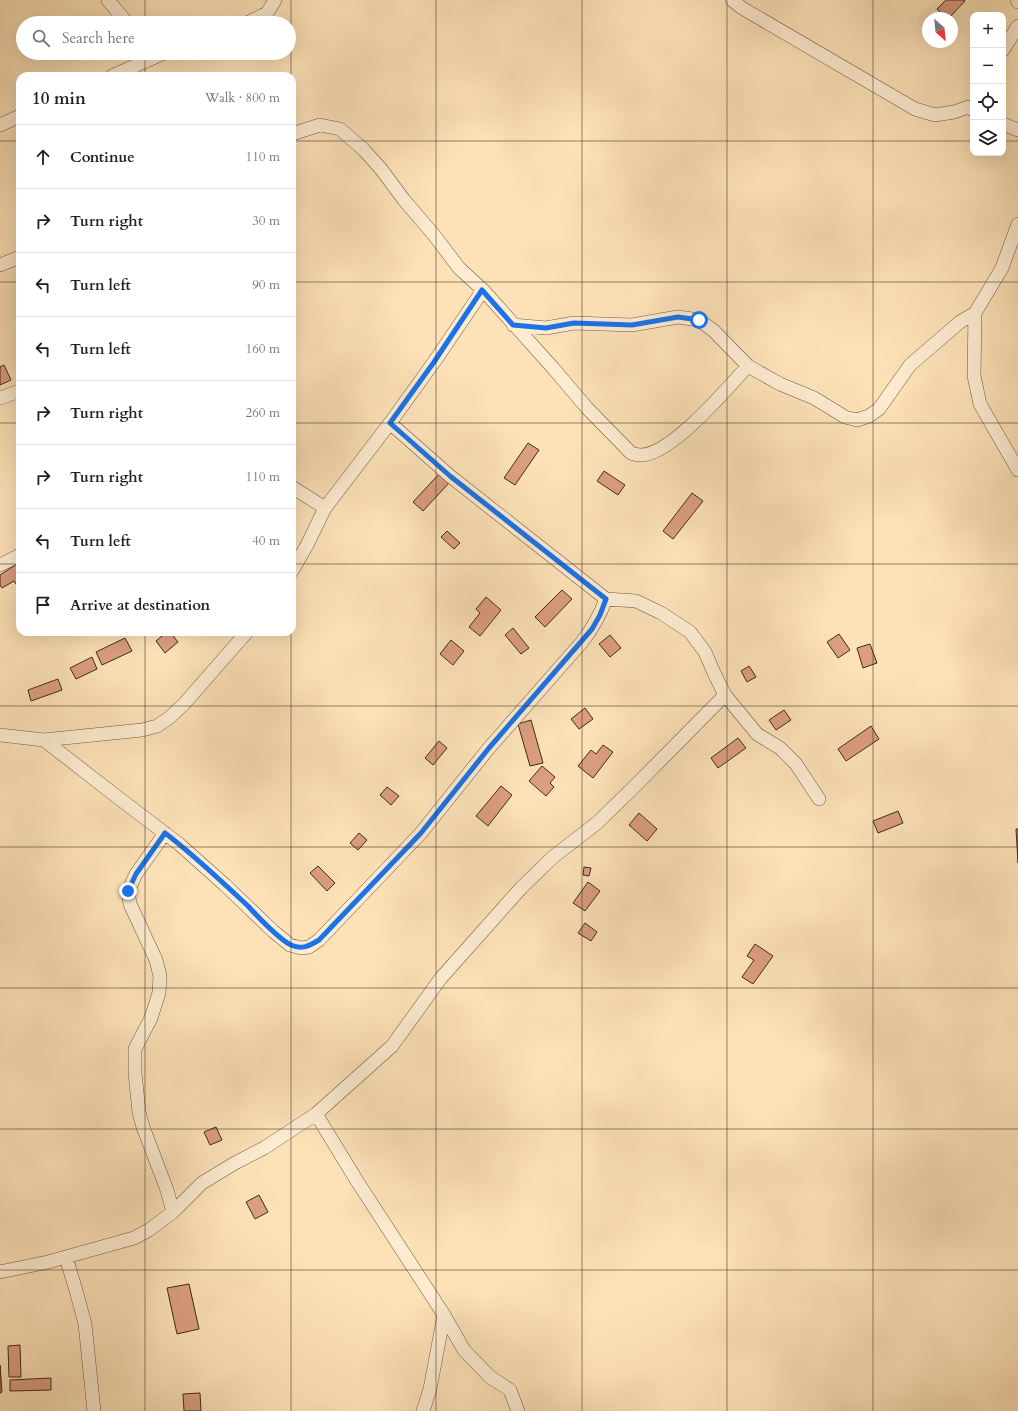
<!DOCTYPE html>
<html lang="en">
<head>
<meta charset="utf-8">
<style>
  body { margin:0; font-family:Cardo,serif; background:#f6f6f6; color:#202124 }
  .controls { position:absolute; right:12px; top:12px; display:grid; overflow:hidden; border-radius:8px; box-shadow:0 4px 16px #0002 }
  .controls button { width:36px; height:36px; display:grid; place-items:center; padding:0; border:0; border-bottom:1px solid #e0e0e0; background:#fff; color:#202124; font:20px sans-serif }
  .compass { position:absolute; left:922px; top:12px; width:36px; height:36px; border-radius:50%; background:#fff; box-shadow:0 4px 16px #0002; rotate:153deg }
  .stop { position:absolute; width:12px; height:12px; margin:-9px; border:3px solid #1a73e8; border-radius:50%; background:#fff }
  .stop.end { background:#1a73e8; border-color:#fff; box-shadow:0 1px 4px #0008 }
  .list { margin:0; padding:0; list-style:none }
  h2 { display:flex; justify-content:space-between; align-items:center; height:52px; margin:0; padding:0 16px; font-size:17px }
  h2 small { font-size:13px; font-weight:400; color:#757577 }
  .list li { display:grid; grid-template-columns:26px 1fr auto; gap:12px; align-items:center; box-sizing:border-box; height:64px; padding:0 16px; border-top:1px solid #e0e0e0 }
  .list b { display:block; font-size:15px; white-space:nowrap }
  .list em { font-size:13px; font-style:normal; color:#757577 }
  .icon { flex:none; width:22px; height:22px; fill:none; stroke:currentColor; stroke-width:2; stroke-linecap:round; stroke-linejoin:round }
  .map { position:relative; flex:none; width:1018px; height:1411px; overflow:hidden }
  .search { position:absolute; background:#fff; box-shadow:0 4px 16px #0002; left:16px; top:16px; width:280px; height:44px; display:flex; align-items:center; gap:10px; box-sizing:border-box; padding:0 14px; border-radius:22px; color:#757577; font-size:15px }
  .panel { position:absolute; background:#fff; box-shadow:0 4px 16px #0002; left:16px; top:72px; width:280px; height:564px; border-radius:12px }
  .map>svg:first-child { display:block }
</style>
</head>
<body>
<div class="map">
<svg width="1018" height="1411" viewBox="0 0 1018 1411">
  <rect width="100%" height="100%" fill="#fde2b8"/>
  <filter id="stains"><feTurbulence type="fractalNoise" baseFrequency=".005" numOctaves="4"/><feColorMatrix values="0 0 0 0 .2 0 0 0 0 .09 0 0 0 0 .02 0 0 0 .5 -.17"/></filter>
  <radialGradient id="worn" r=".72"><stop offset=".6" stop-color="#630" stop-opacity="0"/><stop offset="1" stop-color="#630" stop-opacity=".3"/></radialGradient>
  <path fill="#dc9e80" stroke="#3d2c1d" d="M946,0H964L965,1L949,18H947L937,9Z
    M4,365L11,380L0,385V367Z
    M528,443L539,450L515,485L504,478Z
    M604,471L625,485L618,495L597,481Z
    M439,474L449,483L423,511L413,502Z
    M692,493L703,501L673,539L663,531Z
    M447,531L460,543L454,549L441,537Z
    M17,564L20,569V590L14,581L2,588L0,585V575Z
    M562,590L572,599L545,627L535,617Z
    M486,597L501,610L480,636L469,627L480,613L476,609Z
    M513,628L529,648L521,654L505,635Z
    M167,632H170L178,642L165,653L156,641Z
    M839,634L850,650L838,658L827,642Z
    M610,635L621,648L610,657L599,644Z
    M125,638L132,651L102,665L96,652Z
    M451,640L464,651L453,665L440,654Z
    M870,644L877,663L863,668L857,648Z
    M92,657L97,669L76,679L70,668Z
    M749,666L756,677L747,682L741,671Z
    M58,679L62,690L31,701L28,690Z
    M585,708L593,719L579,729L571,719Z
    M784,710L791,720L776,730L769,720Z
    M531,720L543,763L530,766L518,724Z
    M871,726L879,739L846,761L838,749Z
    M738,738L746,748L718,768L711,758Z
    M439,741L447,748L433,765L425,758Z
    M603,745L613,752L593,778L578,766L591,750L596,754Z
    M542,766L555,777L550,783L554,787L546,796L529,781Z
    M501,786L512,795L488,826L476,816Z
    M387,787L399,796L391,805L380,795Z
    M898,811L903,823L878,833L873,821Z
    M639,813L657,829L647,841L629,825Z
    M1016,829H1018V863Z
    M359,833L367,840L358,850L350,843Z
    M318,866L335,883L327,891L310,873Z
    M584,867L591,868L589,876L583,875Z
    M588,882L600,891L585,911L573,903Z
    M585,923L597,932L591,941L578,933Z
    M755,944L773,956L753,984L742,977L754,960L747,956Z
    M216,1127L222,1140L210,1145L204,1132Z
    M259,1195L268,1212L255,1219L246,1202Z
    M189,1284L199,1329L177,1334L167,1288Z
    M20,1345L21,1377H9L8,1346Z
    M0,1365L2,1392L0,1393Z
    M51,1378V1390L10,1391V1380Z
    M200,1393L201,1411H184L183,1394Z"/>
  <g fill="none" stroke-linecap="round" stroke-linejoin="round">
    <g stroke="#6d5a44" stroke-width="14">
      <path id="minor" d="M108,0L127,23
        M732,0L742,8L915,109L935,115L954,112L968,107L973,110
        M1017,0L1018,2
        M247,23L267,13L275,0
        M1003,50L1018,26
        M112,76L164,53
        M1003,124L1018,130
        M0,125L20,116
        M292,134L320,125L340,129L363,149L381,169L404,200L434,235L459,268L483,290L553,368L587,408L631,453C634,454 637,455 640,455C671,456 727,388 748,366
        M0,265L20,257
        M975,313L974,376L980,404L1018,470
        M513,325L546,328L574,323L632,325L678,317L699,320L714,331L748,366L780,384L814,398L845,417L857,420L869,416L879,409L910,365L960,322L975,313L1002,268L1018,224
        M0,398L20,391
        M390,423L450,476L606,599
        M292,487L325,508
        M0,565L20,555
        M292,571L307,545L325,508L390,423L434,362L483,290
        M0,735L44,740L142,730L157,726L169,718L184,704L247,632
        M44,740L116,796L179,844L225,885L273,931L290,945L301,948L309,947L319,940L421,833L489,748L582,642C593,628 600,615 606,599L636,601L661,613L690,632L705,652L714,673L725,695L757,734L780,748L796,764L819,799
        M165,833L136,874L128,891L130,904L156,960L160,976L159,993L151,1018L135,1049V1073L139,1112L143,1127L167,1190L173,1212
        M316,1114L357,1181L444,1315L464,1350L490,1377L510,1390L518,1411
        M66,1257L77,1294L85,1324L94,1411
        M0,1272L48,1262L134,1238L149,1230L173,1212L202,1183L235,1163L264,1148L316,1114L392,1046L441,978L521,888L553,857L597,823L635,786L725,695
        M423,1411L430,1389L444,1315"/>
    </g>
    <use href="#minor" stroke="#feecd1" stroke-width="13"/>
  </g>
  <g fill="none" stroke-linecap="round" stroke-linejoin="round">
    <path stroke="#1a73e8" stroke-width="5" d="M128,891L136,874L165,833C194,855 221,881 248,906C257,916 280,940 291,945C302,950 309,946 319,940L421,833L489,748L592,629L600,615L606,599L450,476L390,423L434,362L482,290L513,325L546,328L574,323L632,325L678,317L699,320"/>
  </g>
  <path fill="none" stroke="#3d2c1d" stroke-width="1" stroke-opacity="0.55" d="M145,0V23M291,0V76M436,0V1411M582,0V1411M727,0V1411M873,0V1411M145,53V76M0,141H20M292,141H973M1003,141H1018M0,282H20M292,282H1018M0,423H20M292,423H1018M0,564H20M292,564H1018M145,632V1411M291,632V1411M0,706H1018M0,847H1018M0,988H1018M0,1129H1018M0,1270H1018"/>
  <rect width="100%" height="100%" filter="url(#stains)"/>
  <rect width="100%" height="100%" fill="url(#worn)"/>
</svg>
<div class="controls">
<button>+</button>
<button>−</button>
<button><svg class="icon" aria-label="locate" viewBox="0 0 24 24"><circle cx="12" cy="12" r="6"/><path d="M12 2v4M12 18v4M2 12h4M18 12h4"/></svg></button>
<button><svg class="icon" aria-label="layers" viewBox="0 0 24 24"><path d="M12 4l9 5-9 5-9-5zM3 14l9 5 9-5"/></svg></button>
</div>
<svg class="compass" viewBox="-18 -18 36 36"><path d="M0-13l5 13h-10z" fill="#e53935"/><path d="M0 13l5-13h-10z" fill="#757577"/></svg>
<div class="stop" style="left:699px;top:320px"></div>
<div class="stop end" style="left:128px;top:891px"></div>
<div class="search"><svg class="icon" aria-label="search" viewBox="0 0 24 24"><circle cx="10" cy="10" r="6"/><path d="M15 15l6 6"/></svg>Search here</div>
<section class="panel">
<h2>10 min<small>Walk · 800 m</small></h2>
<ul class="list">
<li><svg class="icon" aria-label="ahead" viewBox="0 0 24 24"><path d="M12 20V5M6 11l6-6 6 6"/></svg><div><b>Continue</b></div><em>110 m</em></li>
<li><svg class="icon" aria-label="right" viewBox="0 0 24 24"><path d="M7 20v-9h11M14 6l5 5-5 5"/></svg><div><b>Turn right</b></div><em>30 m</em></li>
<li><svg class="icon" aria-label="left" viewBox="0 0 24 24"><path d="M17 20v-9H6M10 6l-5 5 5 5"/></svg><div><b>Turn left</b></div><em>90 m</em></li>
<li><svg class="icon" aria-label="left" viewBox="0 0 24 24"><path d="M17 20v-9H6M10 6l-5 5 5 5"/></svg><div><b>Turn left</b></div><em>160 m</em></li>
<li><svg class="icon" aria-label="right" viewBox="0 0 24 24"><path d="M7 20v-9h11M14 6l5 5-5 5"/></svg><div><b>Turn right</b></div><em>260 m</em></li>
<li><svg class="icon" aria-label="right" viewBox="0 0 24 24"><path d="M7 20v-9h11M14 6l5 5-5 5"/></svg><div><b>Turn right</b></div><em>110 m</em></li>
<li><svg class="icon" aria-label="left" viewBox="0 0 24 24"><path d="M17 20v-9H6M10 6l-5 5 5 5"/></svg><div><b>Turn left</b></div><em>40 m</em></li>
<li><svg class="icon" aria-label="arrive" viewBox="0 0 24 24"><path d="M6 21V4h12l-3 4 3 4H6"/></svg><div><b>Arrive at destination</b></div></li>
</ul>
</section>
</div>
</body>
</html>
